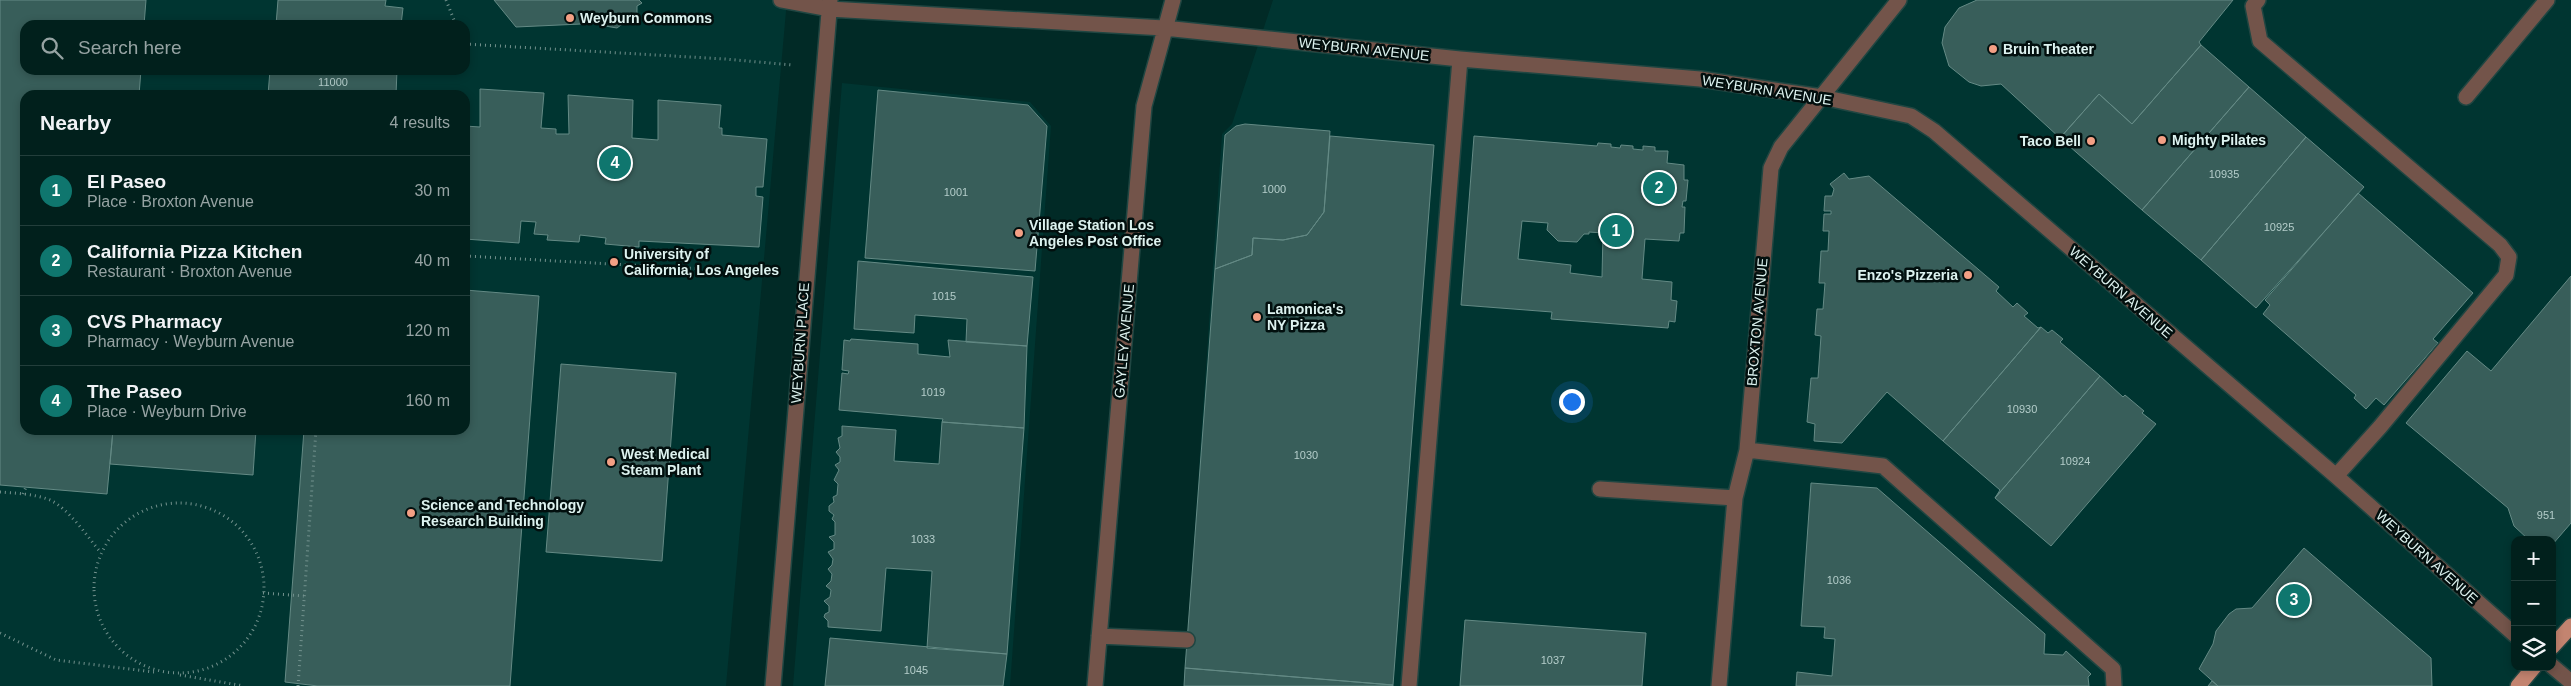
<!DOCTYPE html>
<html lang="en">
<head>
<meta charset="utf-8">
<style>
  body { margin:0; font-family:Helvetica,sans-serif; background:#0b2825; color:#f1f3f6 }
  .controls { position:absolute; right:15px; bottom:15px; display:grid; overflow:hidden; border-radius:10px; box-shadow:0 2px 8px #0003 }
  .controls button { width:45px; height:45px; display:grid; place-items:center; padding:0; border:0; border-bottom:1px solid #233e3b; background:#01201c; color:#f1f3f6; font:25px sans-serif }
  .you { position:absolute; left:1571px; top:401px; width:18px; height:18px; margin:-12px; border:4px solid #fff; border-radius:50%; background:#1a73e8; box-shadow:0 0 0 8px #1a73e833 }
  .badge { display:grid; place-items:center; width:32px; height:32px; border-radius:50%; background:#0f766e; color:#fff; font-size:16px; font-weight:700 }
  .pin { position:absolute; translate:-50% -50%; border:2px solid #fff; box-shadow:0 1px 5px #0006 }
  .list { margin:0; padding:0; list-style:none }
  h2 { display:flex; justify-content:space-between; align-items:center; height:65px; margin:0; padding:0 20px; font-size:21px }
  h2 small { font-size:16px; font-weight:400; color:#96a3a3 }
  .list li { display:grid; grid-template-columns:32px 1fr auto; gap:15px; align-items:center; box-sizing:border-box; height:70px; padding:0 20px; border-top:1px solid #233e3b }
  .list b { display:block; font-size:19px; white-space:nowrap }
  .list p { margin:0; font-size:16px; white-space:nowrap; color:#96a3a3 }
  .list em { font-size:16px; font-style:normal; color:#96a3a3 }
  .icon { flex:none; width:28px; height:28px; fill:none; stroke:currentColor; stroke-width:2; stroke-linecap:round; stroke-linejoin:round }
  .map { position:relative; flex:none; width:2571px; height:686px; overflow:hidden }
  .search { position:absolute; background:#01201c; box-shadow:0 2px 8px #0003; left:20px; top:20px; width:450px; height:55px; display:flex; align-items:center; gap:12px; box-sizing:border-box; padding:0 18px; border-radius:15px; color:#96a3a3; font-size:19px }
  .panel { position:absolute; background:#01201c; box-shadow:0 2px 8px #0003; left:20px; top:90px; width:450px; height:345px; border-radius:15px }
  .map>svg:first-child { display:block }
</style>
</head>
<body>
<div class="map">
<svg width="2571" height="686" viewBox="0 0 2571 686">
  <rect width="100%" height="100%" fill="#012a26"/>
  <path fill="#003531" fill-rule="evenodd" d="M0,0H787L726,686H0ZM25,25H465V70H25ZM25,95H465V430H25Z
    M1273,0H2571V686H1184L1222,134L1232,124ZM2515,540H2552V667H2515Z
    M842,83L1030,102L1051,126L1010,686H793Z"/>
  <path fill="#385e5a" stroke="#648a85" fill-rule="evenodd" d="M0,0H146L144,25H25V70H141L139,95H25V430H113L107,494L0,485Z
    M278,0H386L385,6L403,8L401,25H276Z
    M494,0H639L642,3L637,6V13L617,28L605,26L603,23L516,27Z
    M1977,0H2233L2199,42L2201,45L2132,124L2099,94L2060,138L2001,84L1981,86L1969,82L1949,66L1942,43L1945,27L1959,8Z
    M2201,45L2249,87L2142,210L2060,138L2099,94L2132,124Z
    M270,70H397L396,95H268Z
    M2249,87L2306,137L2201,260L2142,210Z
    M480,89L544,93L541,128L556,129V134H569L568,95L633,100L632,138L658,140V100L721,105L719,128H722V135L767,139L763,187H756V196L763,197L759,247L639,241V247L605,244L606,238L580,235L579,242L547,240L548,235L534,234L536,222L521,221L519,243L465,239V126L480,127Z
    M878,90L1028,105L1047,126L1035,271L865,258Z
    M1245,124L1330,131L1324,212L1307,235L1283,240L1253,238L1252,255L1215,269L1225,135L1236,126Z
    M1330,136L1434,145L1393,685L1185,668L1215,269L1252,255L1253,238L1283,240L1307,235L1324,212Z
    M1474,136L1597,146L1598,143L1611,144V147L1620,148L1621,145L1633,146V149L1643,150V146L1655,147V151H1668L1667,163L1684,165V180H1688L1686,201H1683L1682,207H1685L1684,233H1680L1679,241L1645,239L1642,279L1672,282L1671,300L1677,301L1675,322L1669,321L1668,328L1551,319L1552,312L1461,305ZM1522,221L1548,223L1547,230L1558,241L1577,242L1584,234H1589V232L1603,233L1602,277L1570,273L1571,265L1518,259Z
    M2306,137L2364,187L2256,308L2201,260Z
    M1844,173L1849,179L1869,176L1999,287L1996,291L2013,307L2017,303L2028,313L2024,316L2038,328L2041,327L1943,441L1887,392L1842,443L1814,441L1815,424L1807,422L1811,378H1818L1821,336L1815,335L1817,309H1823L1825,283H1819L1821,251H1828L1829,231H1823L1824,214H1831V211H1824L1825,196H1832L1834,189L1830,184Z
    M2358,193L2473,293L2433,339L2438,343L2384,405L2376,398L2366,409L2354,398L2356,395L2263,314L2270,305L2265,300Z
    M858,261L1033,277L1027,346L966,342L967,319L915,315L914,333L854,329Z
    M2571,276V523L2552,545V540H2529L2514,526L2508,508L2406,423L2467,351L2491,371Z
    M465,290L539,296L510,686H318L285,682L304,430H465Z
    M2041,327L2048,333L2052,330L2063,339L2060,342L2100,376L1995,498L2000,490L1943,441Z
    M851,339L918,344V354L950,357L948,340L1027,346L1024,428L942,422L943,419L839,410L842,373L848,374L849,371L842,370L844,340L850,341Z
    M561,364L676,373L662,561L546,552Z
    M2100,376L2123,397L2125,395L2144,411L2142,413L2156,424L2051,546L1995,498Z
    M942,422L1024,428L1007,654L927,648L932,571L886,568L881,631L828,627V621L824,617L825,614L829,612V606L824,601L830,597L831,590L826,586L831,581L832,574L828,569L832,565L833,559L828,552L834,549V542L829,537L835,535V522L832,519L834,515L829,511V506L834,502L833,497L837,495L838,484L834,480L839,470L835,465L840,462V457L836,452L840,448L838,438L842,436V426L896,430L894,461L939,464Z
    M113,430H256L253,475L110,464Z
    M1811,483L1877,488L2045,634L2044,654L2063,655L2066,651L2091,674L2088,677L2089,686H1796L1797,672L1832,676L1835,639L1824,638L1825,627L1801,626Z
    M2304,548L2431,658L2432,686H2218L2199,669L2213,644L2216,631L2229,614L2236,609L2252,608Z
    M1465,620L1646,633L1642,686H1460Z
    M830,638L1007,654L1003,686H825Z
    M1185,668L1393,685V686H1184Z
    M2212,681L2218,686H2208Z"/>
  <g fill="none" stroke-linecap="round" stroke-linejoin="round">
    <g stroke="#204642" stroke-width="18">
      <path id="minor" d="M781,0L829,9L1164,28L1460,59L1700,79L1822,97L1911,116L1934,131L2336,476L2515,635
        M2258,0L2253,6L2260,41L2500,245L2509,257L2506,275L2380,427L2336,476
        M2466,97L2547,0
        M1747,450L1883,466L2113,669L2114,686
        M1600,489L1735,498
        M1099,636L1187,640
        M2552,666L2571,682
        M773,686L830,0
        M1095,686L1144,106L1173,0
        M1409,686L1460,59
        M1719,686L1735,498L1747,450L1771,168L1781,147L1899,0"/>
    </g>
    <g stroke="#204642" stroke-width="18">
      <path id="major" d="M2552,647L2571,626
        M2518,686L2534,667"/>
    </g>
    <path stroke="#73928e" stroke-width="3" stroke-dasharray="1 4" stroke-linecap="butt" d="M446,0L456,25
      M465,44L725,59L792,65
      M465,256L703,269L779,276
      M0,492C15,493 35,494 50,500C68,508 88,537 101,553
      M23,494L26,487
      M94 588a85 85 0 1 1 170 0a85 85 0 1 1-170 0Z
      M263,593L304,596
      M0,633L56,660L154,672
      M180,675L244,686
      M298,686L316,430"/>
    <use href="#minor" stroke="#73544a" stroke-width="15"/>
    <use href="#major" stroke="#c38470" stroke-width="15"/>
  </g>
  <g fill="#f39f84" stroke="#020f0e" stroke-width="2">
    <circle cx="570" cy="18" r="5"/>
    <circle cx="1993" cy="49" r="5"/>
    <circle cx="2162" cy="140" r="5"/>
    <circle cx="2091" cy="141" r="5"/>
    <circle cx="1019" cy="233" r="5"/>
    <circle cx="614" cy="262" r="5"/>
    <circle cx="1968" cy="275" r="5"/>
    <circle cx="1257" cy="317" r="5"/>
    <circle cx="611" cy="462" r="5"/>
    <circle cx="411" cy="513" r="5"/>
  </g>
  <g text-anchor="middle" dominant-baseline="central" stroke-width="5" stroke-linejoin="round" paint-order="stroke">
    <g font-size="11" fill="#b4cdca">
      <text x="333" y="82">11000</text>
      <text x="2224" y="174">10935</text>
      <text x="1274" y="189">1000</text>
      <text x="956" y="192">1001</text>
      <text x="2279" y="227">10925</text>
      <text x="944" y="296">1015</text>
      <text x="933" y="392">1019</text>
      <text x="2022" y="409">10930</text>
      <text x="1306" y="455">1030</text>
      <text x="2075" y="461">10924</text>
      <text x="2546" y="515">951</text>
      <text x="923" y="539">1033</text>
      <text x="1839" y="580">1036</text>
      <text x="1553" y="660">1037</text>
      <text x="916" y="670">1045</text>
    </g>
    <g font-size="14" font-weight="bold" fill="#ddf2ef" stroke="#020f0e" text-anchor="start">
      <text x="580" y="18">Weyburn Commons</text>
      <text x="2003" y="49">Bruin Theater</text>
      <text x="2172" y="140">Mighty Pilates</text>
      <text x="2081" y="141" text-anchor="end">Taco Bell</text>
      <text x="1029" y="225">Village Station Los<tspan x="1029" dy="16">Angeles Post Office</tspan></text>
      <text x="624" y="254">University of<tspan x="624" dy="16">California, Los Angeles</tspan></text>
      <text x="1958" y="275" text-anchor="end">Enzo's Pizzeria</text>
      <text x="1267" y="309">Lamonica's<tspan x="1267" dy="16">NY Pizza</tspan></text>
      <text x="621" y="454">West Medical<tspan x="621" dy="16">Steam Plant</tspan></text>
      <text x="421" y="505">Science and Technology<tspan x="421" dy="16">Research Building</tspan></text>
    </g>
    <g font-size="14" fill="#ddf2ef" stroke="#020f0e">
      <text transform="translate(1364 49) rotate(6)">WEYBURN AVENUE</text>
      <text transform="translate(1767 90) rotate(9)">WEYBURN AVENUE</text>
      <text transform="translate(2121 292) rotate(41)">WEYBURN AVENUE</text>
      <text transform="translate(1757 322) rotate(-85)">BROXTON AVENUE</text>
      <text transform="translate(1124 341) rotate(-85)">GAYLEY AVENUE</text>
      <text transform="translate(800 343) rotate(-86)">WEYBURN PLACE</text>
      <text transform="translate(2427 557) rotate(42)">WEYBURN AVENUE</text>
    </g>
  </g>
</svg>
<div class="controls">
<button>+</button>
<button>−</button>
<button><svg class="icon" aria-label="layers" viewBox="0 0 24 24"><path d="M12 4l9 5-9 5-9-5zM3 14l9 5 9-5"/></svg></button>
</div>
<div class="you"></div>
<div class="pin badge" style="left:1616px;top:231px">1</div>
<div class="pin badge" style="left:1659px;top:188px">2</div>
<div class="pin badge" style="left:2294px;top:600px">3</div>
<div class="pin badge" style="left:615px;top:163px">4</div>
<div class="search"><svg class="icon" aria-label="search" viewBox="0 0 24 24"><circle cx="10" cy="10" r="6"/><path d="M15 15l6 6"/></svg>Search here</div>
<section class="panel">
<h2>Nearby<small>4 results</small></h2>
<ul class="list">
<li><span class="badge">1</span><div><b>El Paseo</b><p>Place · Broxton Avenue</p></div><em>30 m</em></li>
<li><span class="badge">2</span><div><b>California Pizza Kitchen</b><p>Restaurant · Broxton Avenue</p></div><em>40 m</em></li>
<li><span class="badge">3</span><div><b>CVS Pharmacy</b><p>Pharmacy · Weyburn Avenue</p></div><em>120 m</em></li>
<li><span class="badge">4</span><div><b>The Paseo</b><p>Place · Weyburn Drive</p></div><em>160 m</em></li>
</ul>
</section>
</div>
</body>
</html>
